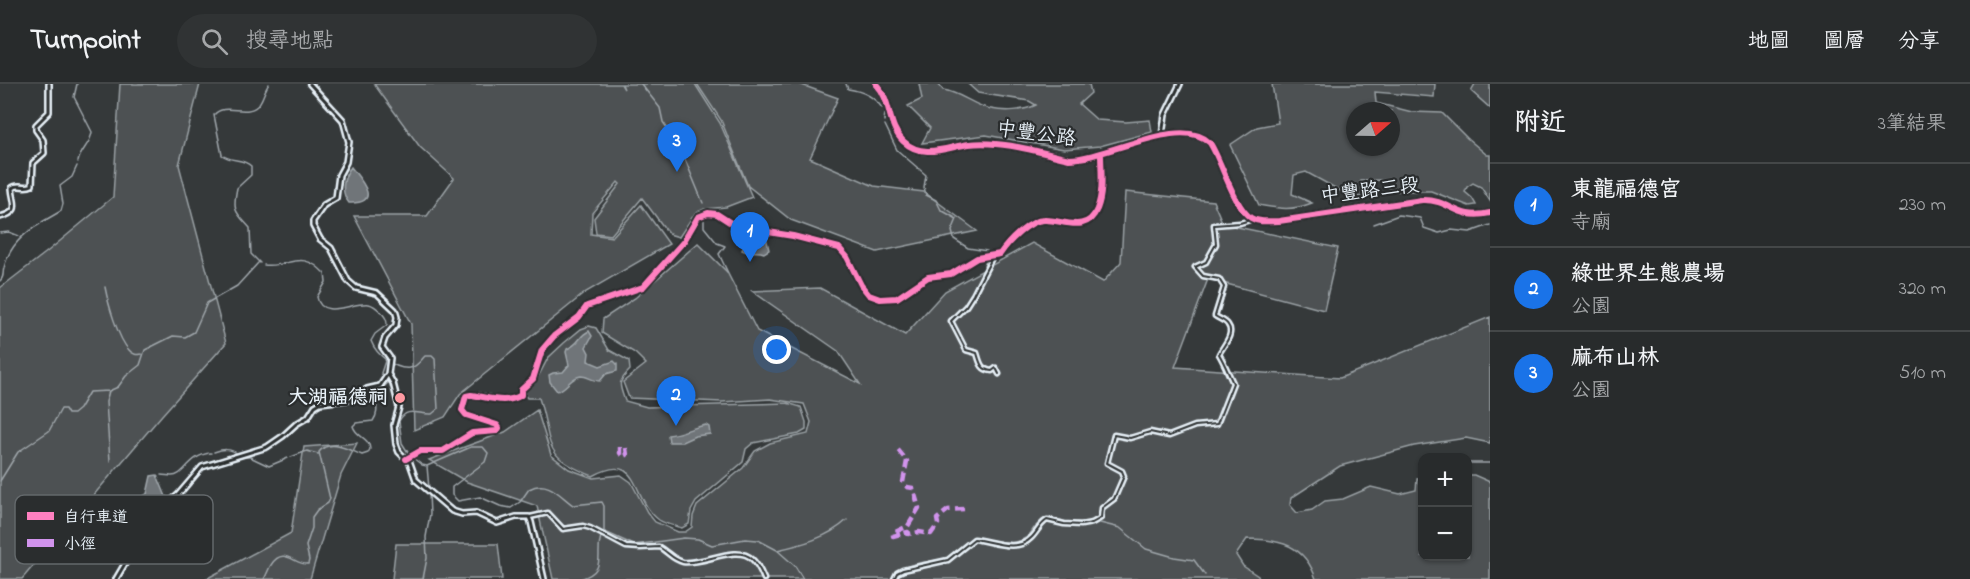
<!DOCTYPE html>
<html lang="zh-TW">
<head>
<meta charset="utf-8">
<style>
  body { margin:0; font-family:"Indie Flower","LXGW WenKai TC",sans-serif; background:#303334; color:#f1f3f6 }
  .controls { position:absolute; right:18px; bottom:18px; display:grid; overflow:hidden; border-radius:12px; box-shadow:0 2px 4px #0004 }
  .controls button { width:54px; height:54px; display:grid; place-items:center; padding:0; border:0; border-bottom:2px solid #444748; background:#282b2c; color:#f1f3f6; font:30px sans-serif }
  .compass { position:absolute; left:1346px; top:18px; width:54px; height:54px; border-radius:50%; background:#282b2c; box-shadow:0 2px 4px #0004; rotate:70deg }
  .you { position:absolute; left:777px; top:266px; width:21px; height:21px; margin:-15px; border:4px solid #fff; border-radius:50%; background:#1a73e8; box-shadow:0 0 0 9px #1a73e833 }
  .badge { display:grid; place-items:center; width:39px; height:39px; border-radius:50%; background:#1a73e8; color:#fff; font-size:20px; font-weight:700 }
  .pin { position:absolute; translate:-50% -50px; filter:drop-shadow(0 2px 3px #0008) }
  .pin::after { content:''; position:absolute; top:32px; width:21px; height:18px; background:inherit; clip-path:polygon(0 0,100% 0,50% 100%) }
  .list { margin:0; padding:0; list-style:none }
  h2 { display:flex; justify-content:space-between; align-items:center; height:78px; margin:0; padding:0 24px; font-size:26px }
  h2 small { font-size:20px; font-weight:400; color:#a5a7a9 }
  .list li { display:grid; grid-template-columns:39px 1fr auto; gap:18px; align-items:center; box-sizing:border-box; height:84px; padding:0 24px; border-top:2px solid #444748 }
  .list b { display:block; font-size:22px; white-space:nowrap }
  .list p { margin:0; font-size:20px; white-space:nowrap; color:#a5a7a9 }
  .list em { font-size:20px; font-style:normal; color:#a5a7a9 }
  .icon { flex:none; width:33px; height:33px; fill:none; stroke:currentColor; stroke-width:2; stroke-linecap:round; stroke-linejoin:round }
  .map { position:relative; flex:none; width:1490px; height:495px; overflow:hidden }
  header { display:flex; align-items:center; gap:36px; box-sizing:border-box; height:84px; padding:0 30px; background:#282b2c; border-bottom:2px solid #444748 }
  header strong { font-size:28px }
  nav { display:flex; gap:33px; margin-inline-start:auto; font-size:21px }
  .search { width:420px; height:54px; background:#303334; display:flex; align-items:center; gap:15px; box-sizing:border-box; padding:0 21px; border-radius:33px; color:#a5a7a9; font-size:22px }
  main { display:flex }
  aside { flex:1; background:#282b2c }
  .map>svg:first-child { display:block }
</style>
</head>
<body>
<header>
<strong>Turnpoint</strong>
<div class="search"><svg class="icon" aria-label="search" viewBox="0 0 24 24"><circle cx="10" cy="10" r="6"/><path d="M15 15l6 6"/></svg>搜尋地點</div>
<nav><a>地圖</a><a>圖層</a><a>分享</a></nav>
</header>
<main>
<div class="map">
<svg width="1490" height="495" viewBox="0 0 1490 495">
  <rect width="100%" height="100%" fill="#35393a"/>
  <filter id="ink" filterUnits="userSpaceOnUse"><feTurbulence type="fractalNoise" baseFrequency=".0167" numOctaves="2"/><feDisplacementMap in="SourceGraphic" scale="12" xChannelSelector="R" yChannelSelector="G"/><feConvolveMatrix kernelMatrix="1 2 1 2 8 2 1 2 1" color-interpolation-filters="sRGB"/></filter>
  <g filter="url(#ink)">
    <path fill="#4d5152" stroke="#9aa1a5" stroke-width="1.5" fill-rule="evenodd" d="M120,0H200L179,81L226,259L162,331L22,495H0V204L48,167L113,113Z
      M374,0H621L624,5L622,0H695L720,39L752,113L726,123L704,125L695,129L679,153L669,150L642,114L611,151L596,149L594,134L620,100L618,98L592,129L591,150L612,153L641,121L669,160L586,208L460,310L445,333L414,346L411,240L354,132H427L454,94L420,63Z
      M697,0H799L838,14L810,74L874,102L924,108L977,147L877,168L791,136L748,102L721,36Z
      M919,0H938L943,6C960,8 974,22 991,25C1005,28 1024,27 1036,21L1029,17L978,9L968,0H1089L1091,9L1079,20L1097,36L1126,38L1150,36L1152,48L1100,62L1064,65L986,51L922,59L930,44L908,22L922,15Z
      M1272,0H1435L1434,13L1375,8L1376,19L1412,28L1442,29L1467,54L1487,71H1490V117L1481,103L1473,99L1467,103L1465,108L1472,114L1476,121L1469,122L1431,107H1392L1380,96L1361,97L1360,99L1367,105L1366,114L1348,111L1306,88L1294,91L1292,110L1312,119C1291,127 1281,125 1259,121L1230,61L1257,43L1278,39ZM1355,27H1391V63H1355Z
      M1475,0H1490V24L1471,7Z
      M1125,108L1213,117L1223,140L1338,164L1324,226L1208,195L1175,283L1340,294L1490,233V359L1466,354L1414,362L1340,382L1291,414L1290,421L1297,429L1312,426L1325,417L1343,415L1371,403L1400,410L1416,406L1417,395L1422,394V472H1468V391H1474L1490,398V495H1316C1305,461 1280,455 1247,455L1236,471L1243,482L1258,492L1259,495H553L537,422L467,398L429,376L505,348L537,326L551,371L569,385L593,394L621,391L631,398L647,428L655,438L678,448H685L692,443L693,432L697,422L743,384L755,367L770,359L808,350L811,338L804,320L770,315L722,318L629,314L623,298L646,280L635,269L602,249L603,235L635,214L698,159L727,188L757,247L860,300L838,267L752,207L820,204L905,251L945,207L1032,159L1103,198L1121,178Z
      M589,242L596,244L609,266L629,277L630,286C617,299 619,300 625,317L647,323L787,319L801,323L806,338V346L799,350L753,359L746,365L743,378L696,418L691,427L689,440L682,444C675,442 665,440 659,436C631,416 641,365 593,392C540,371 554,362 539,314H527L522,307L535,299L548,274L564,259L581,245Z
      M357,359L341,391L310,495H206L291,449L304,363Z
      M396,460H498L502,495H392Z"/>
    <path fill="#707579" stroke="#a0a7ac" stroke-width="1.5" d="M351,83C361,96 383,120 349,119C340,108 343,93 351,83Z
      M756,152L766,153L769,166L764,169C757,166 749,170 742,166L746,157Z
      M589,247L592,252L586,263L589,269L588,277L600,282L614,277L617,280V287L606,290L600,297C593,297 587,292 581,292C570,293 566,306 557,307L550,298L549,291L553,289L563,288L569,281L566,268L567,265C581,259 578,252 589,247Z
      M706,341L709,343L710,350L695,352L682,358H669L668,351C682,350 692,343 706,341Z
      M157,391L167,415C161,426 145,421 135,429L134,436C128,436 124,436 120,430L136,416L147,410L151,392Z"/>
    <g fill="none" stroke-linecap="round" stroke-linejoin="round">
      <path stroke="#a0a7ac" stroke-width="1.5" d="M77,0L74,13L92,48C91,60 80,66 78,78
        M641,0L660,24L663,38L680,63L703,119
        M846,0L848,5C863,7 874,12 882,24
        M884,37L885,29
        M885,41L897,66L926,91L924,103L926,111L936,116L941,126L957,135L952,147L954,155L968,164L987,167V171
        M704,132V143L717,159L725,162L719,170L728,189
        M42,138L61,127L63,120L60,102L72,93L77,82
        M1374,140L1399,131L1420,134L1424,144L1439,149L1451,146L1470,148L1490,141
        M0,149L9,148L19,152
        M260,179L251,170L250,144C236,128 232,128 237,104L251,91V82C243,74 231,78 222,71L214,31C224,18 245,33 257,22C263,17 264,6 269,0
        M264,181C290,184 301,164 325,190L326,198L317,213C321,237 355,217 369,220C374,221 378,225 381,228C385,233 387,235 387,241L375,250L371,257C376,270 394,286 410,284C417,283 421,276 425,272H432L435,275L438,325L432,330C418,331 407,322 399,337L402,359L409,370
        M984,182L987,175
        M0,197C5,192 2,190 4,184C9,163 22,150 40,140
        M105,203C108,219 118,255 129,266C133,271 137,271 142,270
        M109,307L106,318L110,377
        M214,368C223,365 230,364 238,370
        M242,373H250L269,382L288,374
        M291,373L307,367L318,370
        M413,374L422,381L427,382L471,363H483L488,369L485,378L452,403V411L458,417L480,413L500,422L511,424L520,418L529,405C548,395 559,411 573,421L602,418L604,422V447
        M1469,379H1490
        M427,382L429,405
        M161,391C165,391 168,392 171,392C185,393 188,371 211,369
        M0,397L18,368L49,347L61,325H65L68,330H73L79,325L89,308L109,307L118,303L126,292L140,281L145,266L173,252L185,253L194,248L207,219L237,202L258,179
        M1096,438L1120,444L1146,465L1174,473L1194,476L1205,491
        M1036,442L1042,436L1050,433L1067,438H1092
        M605,448L634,461L684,454L698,455L712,461L745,455L758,456L777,466L795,482L803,495
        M777,466C800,461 828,454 847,436
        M958,467L973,453C994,455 1022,468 1034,444
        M901,485C916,476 936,479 952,472
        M264,495C267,491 268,485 271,481C284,461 295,482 308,480L309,476L306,462L312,444V433L317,426L328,419L330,415L319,368C330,354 349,366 362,371L368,369L370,365C369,353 356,353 353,342L356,339L373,337C380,327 375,321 376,310L388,299L381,289L385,277
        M423,495L427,474L426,453L430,430L429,410
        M580,495C610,485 593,471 602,450
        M896,495L899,491"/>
      <g stroke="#e8f1f8" stroke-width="7">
        <path id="minor" d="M993,172L973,211L966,222L951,237L966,266L977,269C980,279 981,286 992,287L996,284L999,290
          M406,375L420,367H443L472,349L497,347L499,344L497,341L466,331L462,326L464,314C478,303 503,325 521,311V306L533,295
          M530,433L548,429L563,445L583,442L590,444L626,463L640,464L659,463C668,468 673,476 683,478C703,481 737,460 752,475C758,480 761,488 764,495
          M894,495L897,489L903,486L948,476L974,455C991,457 1017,469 1031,454C1037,449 1039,441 1047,436L1064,440L1081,441L1092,439L1101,434L1102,424L1114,415L1124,392L1122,387L1107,379L1114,351L1130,354L1150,348L1169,352L1195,342L1217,340L1233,299C1228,289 1225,280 1219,270C1223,262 1235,250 1228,241C1226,237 1219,235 1215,232L1224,203L1219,195L1203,192L1195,183L1206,178L1216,160L1214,141L1240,139L1250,136"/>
      </g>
      <g stroke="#e8f1f8" stroke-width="8">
        <path id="tertiary" d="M310,0L343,36L349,58L346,78L339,91L336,114L324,121L313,137V142L320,155L331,164L348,197L356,204L377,209L395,226L397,233L396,241L385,254L382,263L390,274L388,290L393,299L399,323L394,341L396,360L399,368L410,379L416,396L452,427L462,430L476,429L497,439L516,433H529L531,438L544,495
          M1162,51L1165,31L1180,0
          M0,133C22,127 13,120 12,104C18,99 25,105 32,101L33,79L44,69L43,56L36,46V41L49,28V0
          M533,295L542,266L554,252L579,233L587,222L643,203L684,157L698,133L708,129L717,130L737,143L793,152L839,164L847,173L861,201L869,211L880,215L897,214L928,193L951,190L977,174L1000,170C1008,158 1029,136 1044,136C1061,135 1087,151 1097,125C1104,108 1101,86 1101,69
          M116,495L133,466L134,446L143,431L165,422L178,411L202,383L267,363L283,352L296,340L308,333L315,322L320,319L353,315L367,305L380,302L388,290"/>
      </g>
      <g stroke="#e8f1f8" stroke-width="9">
        <path id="primary" d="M876,0C892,16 887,42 903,57C923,76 947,63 969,60C1000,56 1039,68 1069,75C1106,75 1182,30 1210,59C1222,78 1234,123 1251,134C1259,139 1270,137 1279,137L1422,116C1451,115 1457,137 1490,129"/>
      </g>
      <use href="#minor" stroke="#2a2d2e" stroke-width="2"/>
      <use href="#tertiary" stroke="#2a2d2e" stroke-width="3"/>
      <use href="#primary" stroke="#2a2d2e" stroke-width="4.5"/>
      <path stroke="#d193ec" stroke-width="4.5" stroke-dasharray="9 4.5" stroke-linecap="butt" d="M620,363V369L623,373L627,371L626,364
        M898,366L907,377L903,398L907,403L913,404L919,424L908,442L893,449V452L908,448V450L919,448L931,450L938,440L937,435L948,426L964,425"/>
      <g stroke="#2a2d2e" stroke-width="10">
        <path id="cycleway" d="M876,0C892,16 887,42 903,57C923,76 947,63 969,60C1000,56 1039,68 1069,75C1106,75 1182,30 1210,59C1222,78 1234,123 1251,134C1259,139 1270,137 1279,137L1422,116C1451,115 1457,137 1490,129
          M406,375L420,367H443L472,349L497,347L499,344L497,341L466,331L462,326L466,312L471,311C487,313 507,321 521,311V306L533,295L542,266L554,252L579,233L587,222L643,203L684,157L698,133L708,129L717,130L737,143L793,152L839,164L847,173L861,201L869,211L880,215L897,214L928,193L951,190L977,174L1000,170C1008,158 1029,136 1044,136C1061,135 1087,151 1097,125C1104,108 1101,86 1101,69"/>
      </g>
      <use href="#cycleway" stroke="#ff80c0" stroke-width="6"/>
    </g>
  </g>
  <circle fill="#ff9aa2" stroke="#2a2d2e" stroke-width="2" cx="400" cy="314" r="6"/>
  <g text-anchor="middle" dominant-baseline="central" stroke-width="4.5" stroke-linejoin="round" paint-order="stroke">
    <g font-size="20" fill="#e8f1f8" stroke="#2a2d2e">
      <text transform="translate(1036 51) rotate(8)">中豐公路</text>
      <text transform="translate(1370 108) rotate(-7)">中豐路三段</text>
    </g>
    <g font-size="20" font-weight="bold" fill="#e8f1f8" stroke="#2a2d2e" text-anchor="end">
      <text x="388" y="314">大湖福德祠</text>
    </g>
  </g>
  <rect x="15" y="411" width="198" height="69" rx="9" fill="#2a2d2e" stroke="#63686b" stroke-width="1.5"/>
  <rect x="27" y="428" width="27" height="8" fill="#ff80c0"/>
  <rect x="27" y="455" width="27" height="8" fill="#d193ec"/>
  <g font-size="16" fill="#e8f1f8">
    <text x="64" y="438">自行車道</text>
    <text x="64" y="465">小徑</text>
  </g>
</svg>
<div class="controls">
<button>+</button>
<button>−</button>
</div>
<svg class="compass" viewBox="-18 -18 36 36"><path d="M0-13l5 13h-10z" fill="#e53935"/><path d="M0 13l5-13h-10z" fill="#a5a7a9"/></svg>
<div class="you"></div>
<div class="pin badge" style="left:750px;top:178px">1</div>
<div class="pin badge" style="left:676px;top:342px">2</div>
<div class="pin badge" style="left:677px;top:88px">3</div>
</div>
<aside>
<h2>附近<small>3筆結果</small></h2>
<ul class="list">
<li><span class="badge">1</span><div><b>東龍福德宮</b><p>寺廟</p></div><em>230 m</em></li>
<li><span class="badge">2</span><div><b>綠世界生態農場</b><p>公園</p></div><em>320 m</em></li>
<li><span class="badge">3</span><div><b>麻布山林</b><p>公園</p></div><em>510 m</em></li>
</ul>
</aside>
</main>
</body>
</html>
